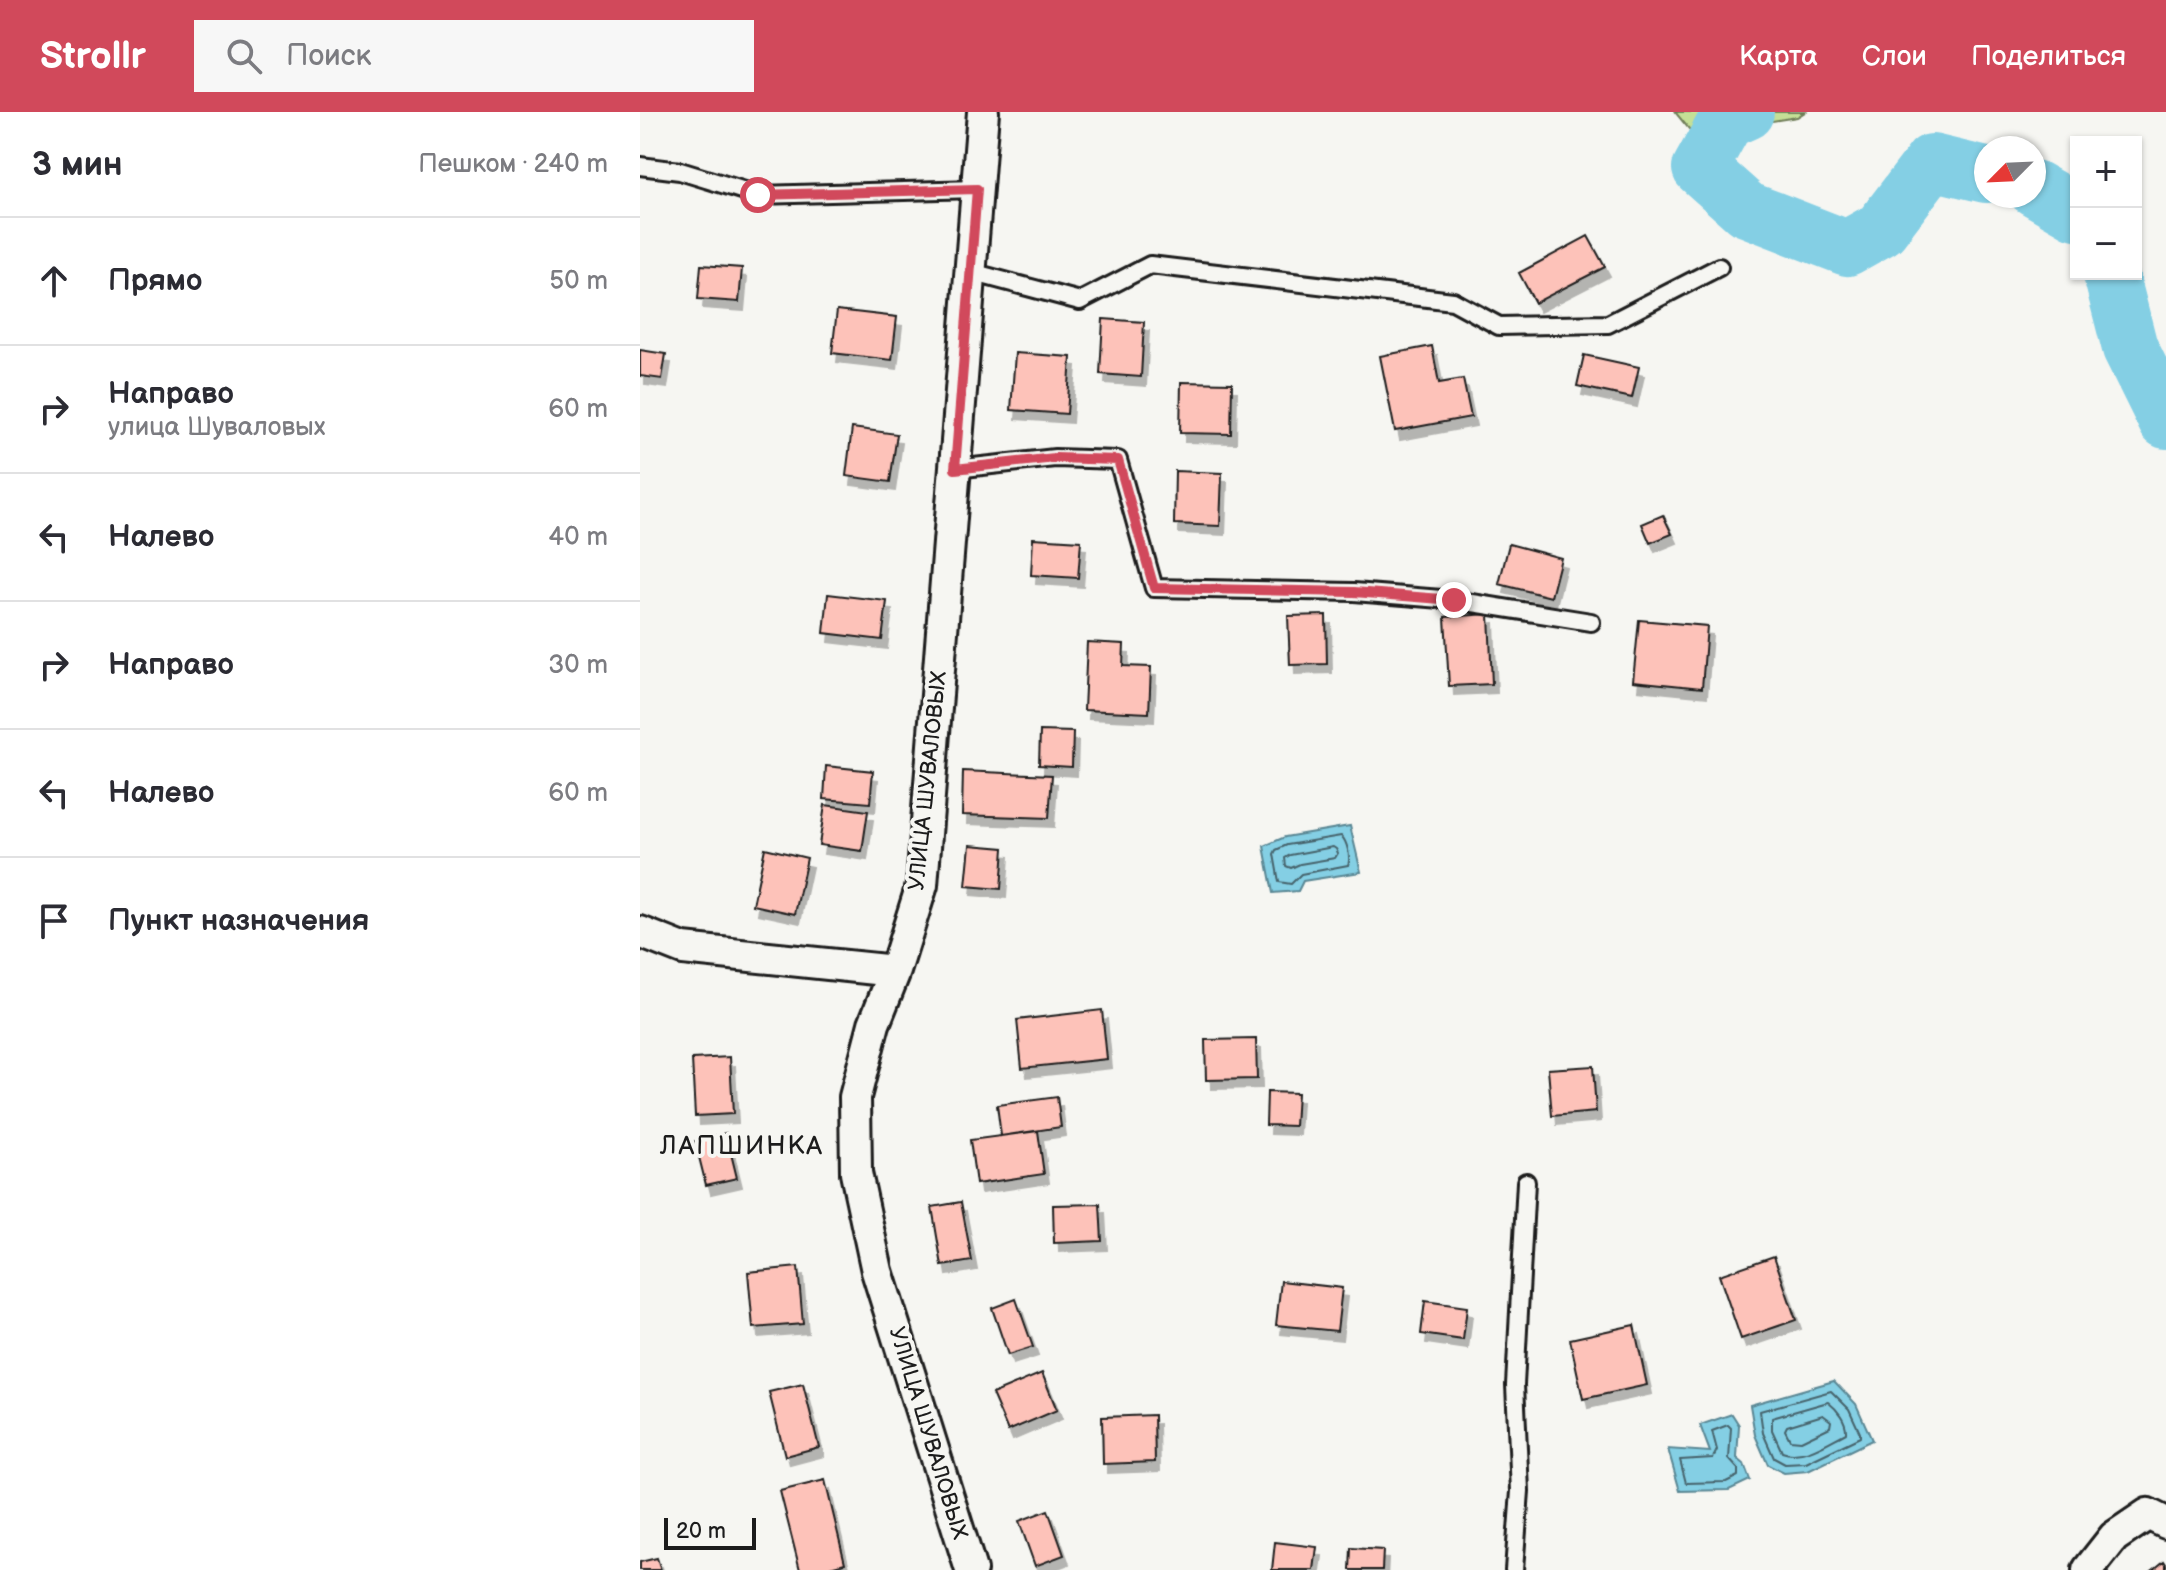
<!DOCTYPE html>
<html lang="ru">
<head>
<meta charset="utf-8">
<style>
  body { margin:0; font-family:"Balsamiq Sans",sans-serif; background:#f7f7f7; color:#2b2b33 }
  .controls { position:absolute; right:24px; top:24px; display:grid; overflow:hidden; border-radius:0px; box-shadow:0 2px 6px #0004 }
  .controls button { width:72px; height:72px; display:grid; place-items:center; padding:0; border:0; border-bottom:2px solid #e1e1e2; background:#fff; color:#2b2b33; font:40px sans-serif }
  .compass { position:absolute; left:1334px; top:24px; width:72px; height:72px; border-radius:50%; background:#fff; box-shadow:0 2px 6px #0004; rotate:246deg }
  .scale { position:absolute; left:24px; bottom:20px; width:92px; box-sizing:border-box; padding-left:8px; border:4px solid #1c1c1c; border-top:0; font-size:22px; line-height:28px; white-space:nowrap; color:#1c1c1c; -webkit-text-stroke:6px #f6f6f2; paint-order:stroke }
  .stop { position:absolute; width:24px; height:24px; margin:-18px; border:6px solid #d1495b; border-radius:50%; background:#fff }
  .stop.end { background:#d1495b; border-color:#fff; box-shadow:0 2px 8px #0008 }
  .list { margin:0; padding:0; list-style:none }
  h2 { display:flex; justify-content:space-between; align-items:center; height:104px; margin:0; padding:0 32px; font-size:34px }
  h2 small { font-size:26px; font-weight:400; color:#7c7c81 }
  .list li { display:grid; grid-template-columns:52px 1fr auto; gap:24px; align-items:center; box-sizing:border-box; height:128px; padding:0 32px; border-top:2px solid #e1e1e2 }
  .list b { display:block; font-size:30px; white-space:nowrap }
  .list p { margin:0; font-size:26px; white-space:nowrap; color:#7c7c81 }
  .list em { font-size:26px; font-style:normal; color:#7c7c81 }
  .icon { flex:none; width:44px; height:44px; fill:none; stroke:currentColor; stroke-width:2; stroke-linecap:round; stroke-linejoin:round }
  .map { position:relative; flex:none; width:1526px; height:1458px; overflow:hidden }
  header { display:flex; align-items:center; gap:48px; box-sizing:border-box; height:112px; padding:0 40px; background:#d1495b; color:#fff }
  header strong { font-size:38px }
  nav { display:flex; gap:44px; margin-inline-start:auto; font-size:28px }
  .search { width:560px; height:72px; background:#f7f7f7; display:flex; align-items:center; gap:20px; box-sizing:border-box; padding:0 28px; border-radius:0px; color:#7c7c81; font-size:30px }
  main { display:flex }
  aside { flex:1; background:#fff }
  .map>svg:first-child { display:block }
</style>
</head>
<body>
<header>
<strong>Strollr</strong>
<div class="search"><svg class="icon" aria-label="search" viewBox="0 0 24 24"><circle cx="10" cy="10" r="6"/><path d="M15 15l6 6"/></svg>Поиск</div>
<nav><a>Карта</a><a>Слои</a><a>Поделиться</a></nav>
</header>
<main>
<aside>
<h2>3 мин<small>Пешком · 240 m</small></h2>
<ul class="list">
<li><svg class="icon" aria-label="ahead" viewBox="0 0 24 24"><path d="M12 20V5M6 11l6-6 6 6"/></svg><div><b>Прямо</b></div><em>50 m</em></li>
<li><svg class="icon" aria-label="right" viewBox="0 0 24 24"><path d="M7 20v-9h11M14 6l5 5-5 5"/></svg><div><b>Направо</b><p>улица Шуваловых</p></div><em>60 m</em></li>
<li><svg class="icon" aria-label="left" viewBox="0 0 24 24"><path d="M17 20v-9H6M10 6l-5 5 5 5"/></svg><div><b>Налево</b></div><em>40 m</em></li>
<li><svg class="icon" aria-label="right" viewBox="0 0 24 24"><path d="M7 20v-9h11M14 6l5 5-5 5"/></svg><div><b>Направо</b></div><em>30 m</em></li>
<li><svg class="icon" aria-label="left" viewBox="0 0 24 24"><path d="M17 20v-9H6M10 6l-5 5 5 5"/></svg><div><b>Налево</b></div><em>60 m</em></li>
<li><svg class="icon" aria-label="arrive" viewBox="0 0 24 24"><path d="M6 21V4h12l-3 4 3 4H6"/></svg><div><b>Пункт назначения</b></div></li>
</ul>
</aside>
<div class="map">
<svg width="1526" height="1458" viewBox="0 0 1526 1458">
  <defs>
    <filter id="shadow"><feDropShadow dx="5" dy="9" stdDeviation="0" flood-color="#0004"/></filter>
  </defs>
  <rect width="100%" height="100%" fill="#f6f6f2"/>
  <filter id="ink" filterUnits="userSpaceOnUse"><feTurbulence type="fractalNoise" baseFrequency=".0125" numOctaves="2"/><feDisplacementMap in="SourceGraphic" scale="16" xChannelSelector="R" yChannelSelector="G"/><feConvolveMatrix kernelMatrix="1 2 1 2 8 2 1 2 1" color-interpolation-filters="sRGB"/></filter>
  <g filter="url(#ink)">
    <path fill="#c5e096" stroke="#707e59" stroke-width="2" d="M1035,0H1165L1157,5L1053,22Z"/>
    <path fill="#84cfe4" stroke="#5a8794" stroke-width="2" d="M710,714L721,760L663,769L658,779L633,781L624,734L645,725Z
      M1194,1269L1216,1292L1232,1328L1168,1359L1144,1361L1128,1353L1115,1323L1110,1293Z
      M1092,1302L1099,1313L1097,1346L1104,1352L1110,1368L1089,1378L1040,1379L1028,1337L1070,1340L1060,1313Z"/>
    <g fill="none" stroke-linecap="round" stroke-linejoin="round">
      <path stroke="#46646c" stroke-width="2" d="M701,724C707,729 711,746 708,753L661,762L651,772L639,770L634,742L636,738L647,733Z
        M693,735L696,737L698,741L695,746L660,752L651,756L646,754L645,746L650,743Z
        M1191,1279L1209,1297L1220,1321V1325L1166,1351L1145,1352L1134,1346L1123,1321L1120,1299Z
        M1188,1290C1197,1297 1207,1309 1206,1321C1188,1330 1163,1348 1142,1340L1132,1318V1306Z
        M1183,1303L1191,1309L1190,1315L1161,1329L1150,1328L1145,1318L1147,1314Z
        M1088,1313L1091,1316L1089,1347L1098,1357V1364L1086,1370L1046,1371L1040,1348L1073,1346L1077,1338L1072,1319Z"/>
      <path stroke="#84cfe4" stroke-width="56" d="M1106,0L1086,9L1060,56L1106,97L1207,136L1241,117L1292,50L1346,63
        M1394,76L1436,100
        M1471,162L1490,236L1526,309"/>
    </g>
    <path fill="#fdc2b9" stroke="#1c1c1c" stroke-width="2" filter="url(#shadow)" d="M948,124L965,155L895,191L879,161Z
      M61,153L102,156L99,190L58,187Z
      M197,198L257,205L252,248L192,241Z
      M463,207L504,210L501,265L460,262Z
      M792,234L799,271L823,267L831,305L755,319L740,244Z
      M0,238L26,242L22,267L0,264Z
      M375,241L431,245L427,302L371,298Z
      M944,243L999,255L992,286L937,274Z
      M541,270L592,271L591,322L540,321Z
      M212,316L257,322L250,370L206,364Z
      M535,359L582,361L580,414L534,412Z
      M1023,403L1032,422L1010,431L1002,412Z
      M393,426L441,429L438,466L391,463Z
      M869,432L921,446L911,485L859,472Z
      M188,482L247,489L242,528L184,521Z
      M849,502L852,572L809,574L805,505Z
      M686,503L687,552L650,553L648,504Z
      M999,508L1067,514L1062,576L993,569Z
      M447,530L484,532L483,554L511,555L509,601L444,598Z
      M400,619L433,620L432,655L399,653Z
      M186,654L233,659L230,691L184,687Z
      M323,659L412,663L409,706L322,703Z
      M185,693L228,699L222,739L179,733Z
      M330,733L364,736L361,777L326,774Z
      M125,736L167,746L155,802L113,793Z
      M462,898L467,947L382,956L377,908Z
      M616,927L617,967L566,968L565,928Z
      M90,945L93,1002L55,1004L52,947Z
      M953,954L956,1000L912,1004L908,957Z
      M627,980L657,981L655,1014L626,1013Z
      M417,985L421,1015L361,1024L357,993Z
      M398,1019L404,1062L336,1072L330,1028Z
      M86,1021L97,1066L66,1073L55,1029Z
      M321,1090L332,1149L302,1154L292,1095Z
      M460,1092L462,1129L414,1131L413,1093Z
      M1134,1144L1156,1208L1101,1227L1079,1163Z
      M158,1155L163,1212L113,1216L108,1160Z
      M641,1169L702,1176L697,1219L636,1213Z
      M376,1187L393,1235L368,1243L352,1196Z
      M785,1189L827,1195L823,1228L781,1222Z
      M994,1213L1007,1273L943,1287L930,1227Z
      M402,1261L417,1298L368,1319L352,1282Z
      M163,1272L179,1335L145,1344L129,1280Z
      M514,1303L515,1350L463,1352L462,1305Z
      M185,1368L205,1451L178,1458H160L140,1379Z
      M408,1398L424,1443L395,1454L379,1409Z
      M635,1430L677,1435L674,1458H632Z
      M711,1436L743,1438L742,1458H710Z
      M17,1446L21,1458H0V1450Z
      M1524,1449L1526,1452V1458H1513Z"/>
    <g fill="none" stroke-linecap="round" stroke-linejoin="round">
      <g stroke="#1c1c1c" stroke-width="22">
        <path id="service" d="M0,54L40,59L118,83L337,77
          M331,160L440,189L510,153L813,189L859,214L968,212L1079,155
          M315,357L415,346L478,348L514,476L714,480L814,488L951,510
          M874,1458L880,1379L875,1273L886,1070"/>
      </g>
      <g stroke="#1c1c1c" stroke-width="36">
        <path id="minor" d="M0,820L43,837L255,859
          M331,1458L237,1159L216,1061L215,985L234,912L255,859L282,773L343,0
          M1448,1458L1474,1425L1508,1402L1526,1411"/>
      </g>
      <use href="#service" stroke="#f6f6f2" stroke-width="16"/>
      <use href="#minor" stroke="#f6f6f2" stroke-width="30"/>
    </g>
  </g>
  <g fill="none" stroke-linecap="round" stroke-linejoin="round" filter="url(#ink)">
    <path stroke="#d1495b" stroke-width="10" d="M118,83L337,77L315,357L415,346L478,348L514,476L714,480L814,488"/>
  </g>
  <g text-anchor="middle" dominant-baseline="central" stroke-width="8" stroke-linejoin="round" paint-order="stroke">
    <g font-size="22" fill="#1c1c1c" stroke="#f6f6f2">
      <text transform="translate(288 669) rotate(-84)">УЛИЦА ШУВАЛОВЫХ</text>
      <text transform="translate(288 1321) rotate(73)">УЛИЦА ШУВАЛОВЫХ</text>
    </g>
    <g font-size="26" letter-spacing="2" fill="#1c1c1c" stroke="#f6f6f2">
      <text x="102" y="1034">ЛАПШИНКА</text>
    </g>
  </g>
</svg>
<div class="controls">
<button>+</button>
<button>−</button>
</div>
<svg class="compass" viewBox="-18 -18 36 36"><path d="M0-13l5 13h-10z" fill="#e53935"/><path d="M0 13l5-13h-10z" fill="#7c7c81"/></svg>
<div class="scale">20 m</div>
<div class="stop" style="left:118px;top:83px"></div>
<div class="stop end" style="left:814px;top:488px"></div>
</div>
</main>
</body>
</html>
